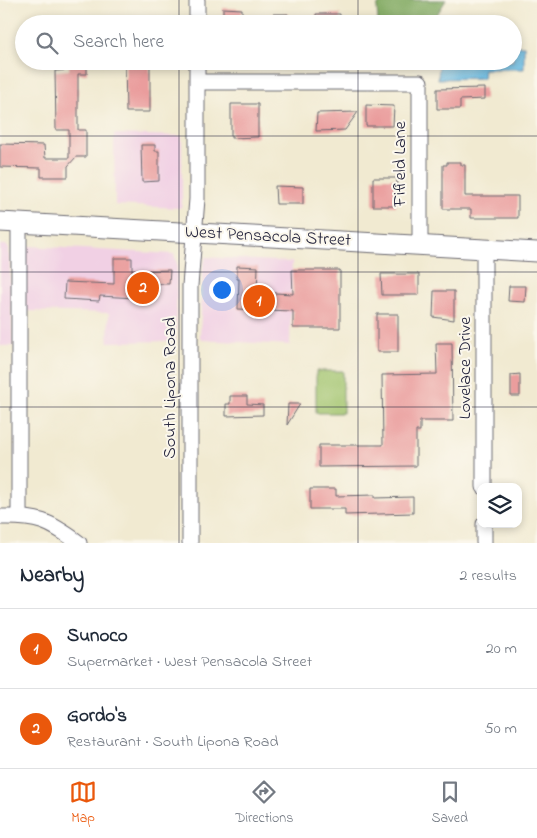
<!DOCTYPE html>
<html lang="en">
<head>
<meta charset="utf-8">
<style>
  body { margin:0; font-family:"Indie Flower",sans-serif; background:#f2f2f3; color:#1f2937 }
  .controls { position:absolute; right:15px; bottom:15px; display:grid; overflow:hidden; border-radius:10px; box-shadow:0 2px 8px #0003 }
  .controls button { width:45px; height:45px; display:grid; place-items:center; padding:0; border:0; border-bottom:1px solid #e0e1e3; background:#fff; color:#1f2937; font:25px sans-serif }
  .you { position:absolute; left:221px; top:289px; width:18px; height:18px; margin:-12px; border:4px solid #fff; border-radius:50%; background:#1a73e8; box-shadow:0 0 0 8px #1a73e833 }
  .badge { display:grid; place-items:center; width:32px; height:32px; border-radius:50%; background:#ea580c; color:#fff; font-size:16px; font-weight:700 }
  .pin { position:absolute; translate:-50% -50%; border:2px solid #fff; box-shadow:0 1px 5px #0006 }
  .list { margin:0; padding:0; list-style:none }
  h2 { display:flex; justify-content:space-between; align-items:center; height:65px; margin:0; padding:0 20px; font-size:21px }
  h2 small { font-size:16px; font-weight:400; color:#747a83 }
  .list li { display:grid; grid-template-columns:32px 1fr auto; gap:15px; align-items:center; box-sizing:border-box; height:80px; padding:0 20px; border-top:1px solid #e0e1e3 }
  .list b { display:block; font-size:19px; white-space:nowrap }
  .list p { margin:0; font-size:16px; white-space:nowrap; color:#747a83 }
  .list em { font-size:16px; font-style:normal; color:#747a83 }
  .icon { flex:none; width:28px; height:28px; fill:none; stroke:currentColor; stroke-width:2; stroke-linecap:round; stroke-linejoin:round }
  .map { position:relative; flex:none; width:537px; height:543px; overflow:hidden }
  .search { position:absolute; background:#fff; box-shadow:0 2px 8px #0003; left:15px; right:15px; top:15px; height:55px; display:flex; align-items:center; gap:12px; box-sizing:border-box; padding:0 18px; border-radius:28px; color:#747a83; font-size:19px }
  .sheet { height:225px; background:#fff }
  nav { display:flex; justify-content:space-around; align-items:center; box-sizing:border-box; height:70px; border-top:1px solid #e0e1e3; background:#fff; font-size:14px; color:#747a83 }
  nav a { display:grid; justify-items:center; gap:2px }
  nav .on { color:#ea580c }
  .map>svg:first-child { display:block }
</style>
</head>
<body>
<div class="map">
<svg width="537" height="543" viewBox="0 0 537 543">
  <rect width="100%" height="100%" fill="#fbf7ec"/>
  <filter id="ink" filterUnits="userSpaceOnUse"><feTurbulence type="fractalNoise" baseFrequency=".02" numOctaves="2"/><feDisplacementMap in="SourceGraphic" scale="10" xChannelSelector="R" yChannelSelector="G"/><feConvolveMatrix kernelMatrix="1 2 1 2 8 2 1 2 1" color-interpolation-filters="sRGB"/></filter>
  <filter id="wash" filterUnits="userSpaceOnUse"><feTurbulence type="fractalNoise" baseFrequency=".0096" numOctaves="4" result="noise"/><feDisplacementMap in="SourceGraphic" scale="20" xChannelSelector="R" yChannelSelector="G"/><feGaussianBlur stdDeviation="1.12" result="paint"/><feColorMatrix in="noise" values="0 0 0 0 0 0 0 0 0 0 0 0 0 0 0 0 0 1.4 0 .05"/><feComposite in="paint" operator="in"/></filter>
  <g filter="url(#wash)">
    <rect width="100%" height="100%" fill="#f1ead1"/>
    <path fill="#f1d0e4" d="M114,134L182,136V205L180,208L115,205Z
      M0,245H6L9,249L13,346H0Z
      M29,246L174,254L177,263L176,341L108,342L109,313L25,311L26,253Z
      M206,257L292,262L290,345L202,340L200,338L203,267Z"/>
    <path fill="#a0c36c" stroke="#617254" d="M316,371H343V413H316Z"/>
    <path fill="#80a960" stroke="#51664e" d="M382,0H446L431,24H378L377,7Z"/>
    <path fill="#66b9e2" stroke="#446e8e" d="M513,46H524V69H484L483,78L438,79L439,65H449V61H513Z"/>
    <g id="blocks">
      <path fill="#ea9d9d" d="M223,8L242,9V24H223Z
        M273,14H288V24H273Z
        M316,14H340V24H316Z
        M69,61H87V74H78V130H86V157H76L68,166V177H41V168L0,167V144L44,145L45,158H69V130H56L55,71L69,70Z
        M125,61H150V112H126Z
        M485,88V99L460,100V109H437V89Z
        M231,104H258V137L231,138Z
        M366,105L394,106L393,126H366Z
        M358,112L345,130L316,131L317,113Z
        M141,145H155V151H159V181L142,182Z
        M447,162H461V165H465V196H518V218H471V209H443V165H447Z
        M373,178H397L396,206H373Z
        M275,186L303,187V204H276Z
        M114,258H132V271L170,270L169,284L135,283V298L100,296L99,301L64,299L65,282L114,284Z
        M237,266L258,267L257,292L293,294L292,270H340V328H293V311L238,309L239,279H237Z
        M381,274H419V295H382Z
        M509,286H526L525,302L508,301Z
        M434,291H454V320L433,317Z
        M377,314H398V352H377Z
        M436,343H452L453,421H420V431H416V466L319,467V445H383L382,375L437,374Z
        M520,374V396H511V375Z
        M230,396H247V404L263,405V415L226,416V404H230Z
        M288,404H300L287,425Z
        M310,489H336V496L375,495V498L413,497V513L345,515V509H310Z"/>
    </g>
  </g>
  <g filter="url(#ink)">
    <use href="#blocks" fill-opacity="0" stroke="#6a6870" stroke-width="1"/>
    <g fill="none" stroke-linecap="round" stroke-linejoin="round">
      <g stroke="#6a6870" stroke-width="17">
        <path id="minor" d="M197,0V24
          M197,82H420V246
          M484,250V487
          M19,516V223
          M0,517C38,516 49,521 79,543
          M484,524V543
          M190,543V286L197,199V61"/>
      </g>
      <g stroke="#6a6870" stroke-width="21">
        <path id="major" d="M0,222L537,252"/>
      </g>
      <use href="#minor" stroke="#fff" stroke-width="15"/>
      <use href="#major" stroke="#fff" stroke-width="19"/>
    </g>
  </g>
  <path fill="none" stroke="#22223b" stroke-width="1" stroke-opacity="0.55" d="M179,0V24M358,0V24M179,61V543M358,61V543M0,136H537M0,272H537M0,407H537"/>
  <g text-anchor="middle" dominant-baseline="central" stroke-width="4" stroke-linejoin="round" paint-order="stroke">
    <g font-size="18" fill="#22223b" stroke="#fbf7ec">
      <text transform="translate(401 164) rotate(-90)">Fifield Lane</text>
      <text transform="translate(268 237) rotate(3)">West Pensacola Street</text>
      <text transform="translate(466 368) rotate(-90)">Lovelace Drive</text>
      <text transform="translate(171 388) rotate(-90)">South Lipona Road</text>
    </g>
  </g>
</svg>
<div class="controls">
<button><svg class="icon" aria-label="layers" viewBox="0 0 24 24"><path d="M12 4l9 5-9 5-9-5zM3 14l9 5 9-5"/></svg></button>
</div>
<div class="you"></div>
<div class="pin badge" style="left:259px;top:301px">1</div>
<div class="pin badge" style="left:143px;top:288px">2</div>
<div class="search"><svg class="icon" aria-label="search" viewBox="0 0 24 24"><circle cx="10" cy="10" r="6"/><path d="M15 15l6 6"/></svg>Search here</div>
</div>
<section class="sheet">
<h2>Nearby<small>2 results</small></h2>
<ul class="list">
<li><span class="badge">1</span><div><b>Sunoco</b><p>Supermarket · West Pensacola Street</p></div><em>20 m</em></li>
<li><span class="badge">2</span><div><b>Gordo's</b><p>Restaurant · South Lipona Road</p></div><em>50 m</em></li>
</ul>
</section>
<nav>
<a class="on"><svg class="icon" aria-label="map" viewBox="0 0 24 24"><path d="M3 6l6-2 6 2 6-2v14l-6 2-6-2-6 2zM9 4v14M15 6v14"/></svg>Map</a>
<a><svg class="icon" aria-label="directions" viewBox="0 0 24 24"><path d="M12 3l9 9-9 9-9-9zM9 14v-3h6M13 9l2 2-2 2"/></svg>Directions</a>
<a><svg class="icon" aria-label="saved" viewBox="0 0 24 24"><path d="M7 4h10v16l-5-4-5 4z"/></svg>Saved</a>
</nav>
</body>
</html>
